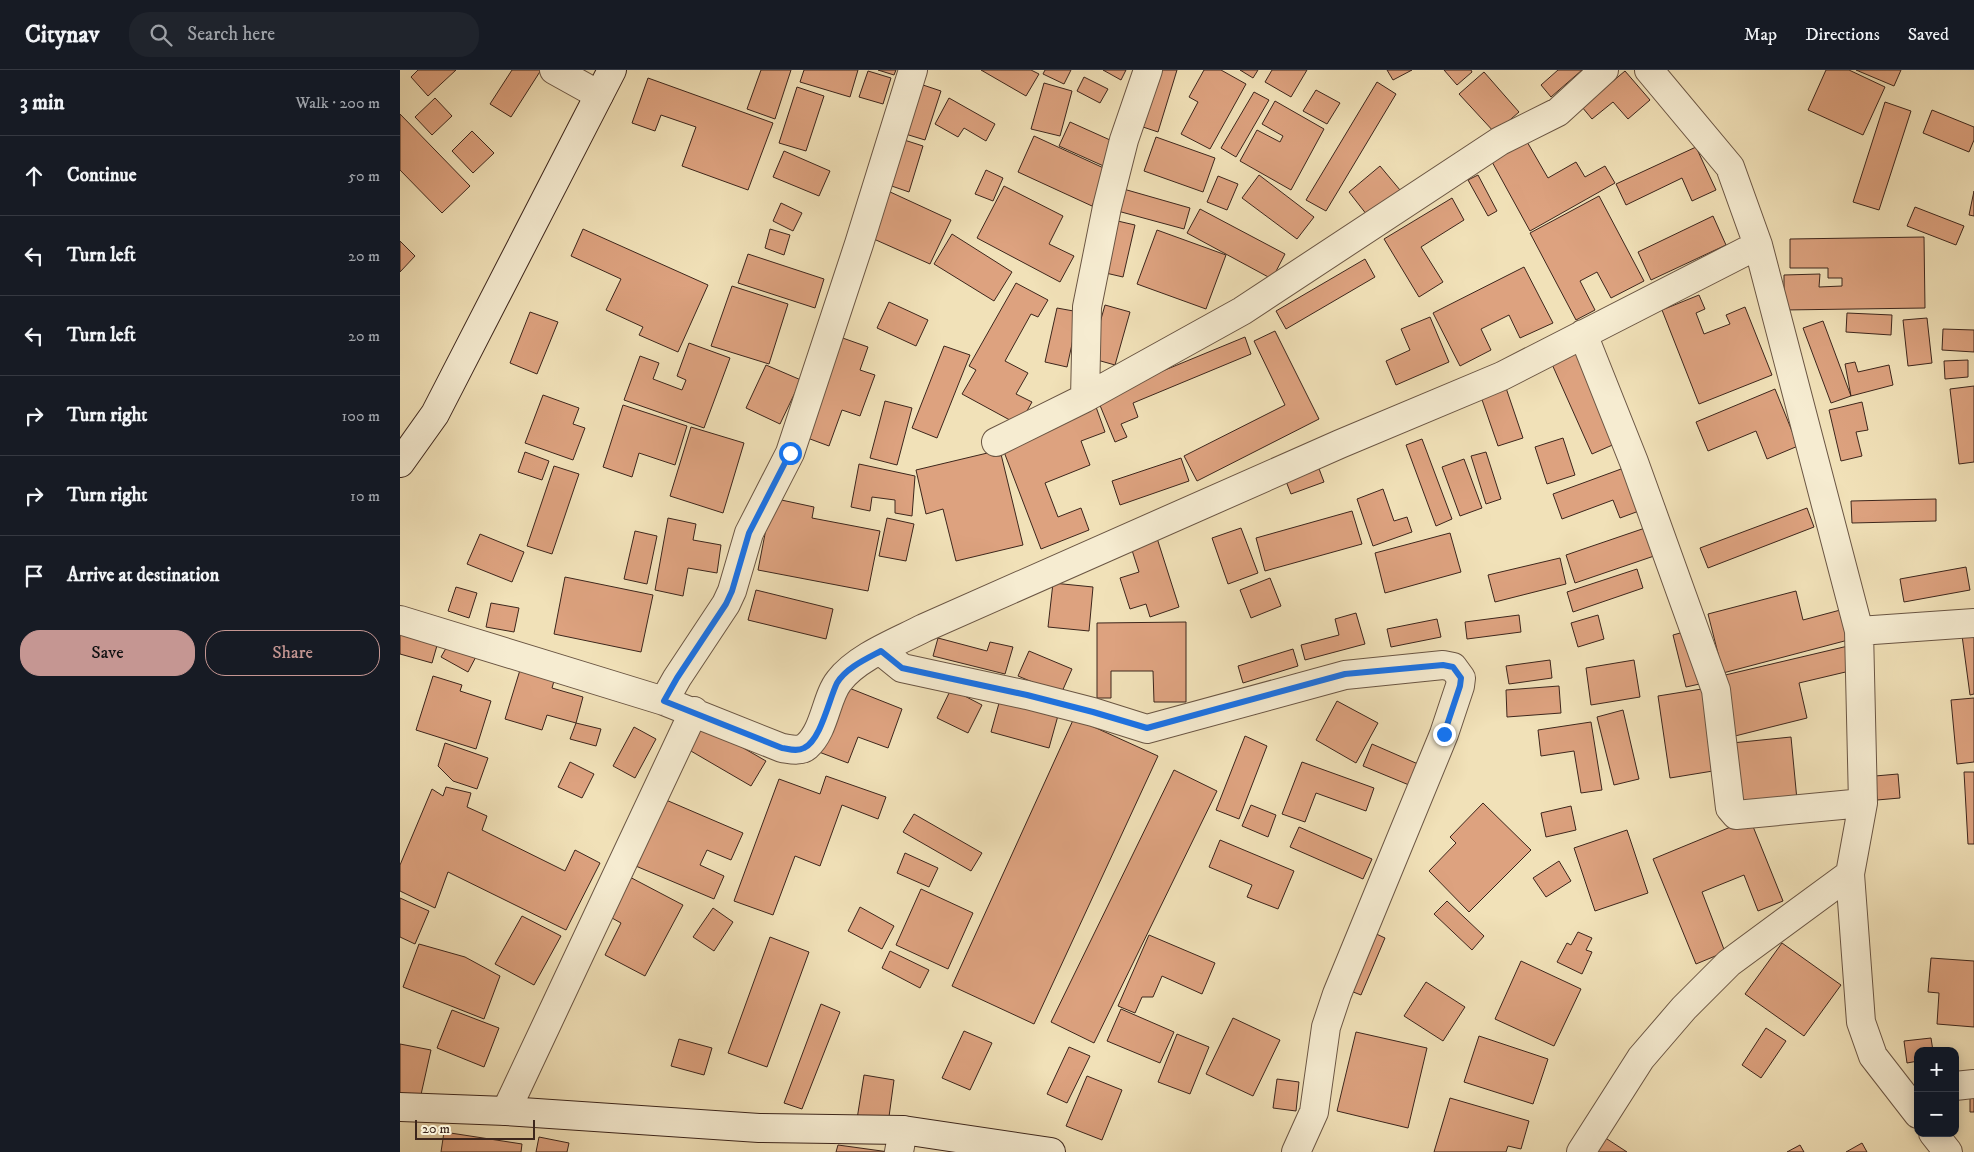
<!DOCTYPE html>
<html lang="en">
<head>
<meta charset="utf-8">
<style>
  body { margin:0; font-family:"IM FELL DW Pica",serif; background:#20242c; color:#f1f3f6 }
  .controls { position:absolute; right:15px; bottom:15px; display:grid; overflow:hidden; border-radius:10px; box-shadow:0 2px 12px #0003 }
  .controls button { width:45px; height:45px; display:grid; place-items:center; padding:0; border:0; border-bottom:1px solid #363941; background:#171b24; color:#f1f3f6; font:25px sans-serif }
  .scale { position:absolute; left:15px; bottom:12px; width:120px; box-sizing:border-box; padding-left:5px; border:2px solid #3d261c; border-top:0; font-size:14px; line-height:18px; white-space:nowrap; color:#3d261c; -webkit-text-stroke:4px #f6ecd1; paint-order:stroke }
  .stop { position:absolute; width:15px; height:15px; margin:-11px; border:4px solid #1a73e8; border-radius:50%; background:#fff }
  .stop.end { background:#1a73e8; border-color:#fff; box-shadow:0 1px 5px #0008 }
  .list { margin:0; padding:0; list-style:none }
  h2 { display:flex; justify-content:space-between; align-items:center; height:65px; margin:0; padding:0 20px; font-size:21px }
  h2 small { font-size:16px; font-weight:400; color:#9ea1a6 }
  .list li { display:grid; grid-template-columns:32px 1fr auto; gap:15px; align-items:center; box-sizing:border-box; height:80px; padding:0 20px; border-top:1px solid #363941 }
  .list b { display:block; font-size:19px; white-space:nowrap }
  .list em { font-size:16px; font-style:normal; color:#9ea1a6 }
  .actions { display:flex; gap:10px; padding:15px 20px }
  .actions a { flex:1; padding:11px 0; border:1px solid #c59692; border-radius:20px; text-align:center; font-size:18px; color:#c59692 }
  .actions .main { background:#c59692; color:#111 }
  .icon { flex:none; width:28px; height:28px; fill:none; stroke:currentColor; stroke-width:2; stroke-linecap:round; stroke-linejoin:round }
  .map { position:relative; flex:none; width:1574px; height:1082px; overflow:hidden }
  header { display:flex; align-items:center; gap:30px; box-sizing:border-box; height:70px; padding:0 25px; background:#171b24; border-bottom:1px solid #363941 }
  header strong { font-size:24px }
  nav { display:flex; gap:28px; margin-inline-start:auto; font-size:18px }
  .search { width:350px; height:45px; background:#20242c; display:flex; align-items:center; gap:12px; box-sizing:border-box; padding:0 18px; border-radius:20px; color:#9ea1a6; font-size:19px }
  main { display:flex }
  aside { flex:1; background:#171b24 }
  .map>svg:first-child { display:block }
</style>
</head>
<body>
<header>
<strong>Citynav</strong>
<div class="search"><svg class="icon" aria-label="search" viewBox="0 0 24 24"><circle cx="10" cy="10" r="6"/><path d="M15 15l6 6"/></svg>Search here</div>
<nav><a>Map</a><a>Directions</a><a>Saved</a></nav>
</header>
<main>
<aside>
<h2>3 min<small>Walk · 200 m</small></h2>
<ul class="list">
<li><svg class="icon" aria-label="ahead" viewBox="0 0 24 24"><path d="M12 20V5M6 11l6-6 6 6"/></svg><div><b>Continue</b></div><em>50 m</em></li>
<li><svg class="icon" aria-label="left" viewBox="0 0 24 24"><path d="M17 20v-9H6M10 6l-5 5 5 5"/></svg><div><b>Turn left</b></div><em>20 m</em></li>
<li><svg class="icon" aria-label="left" viewBox="0 0 24 24"><path d="M17 20v-9H6M10 6l-5 5 5 5"/></svg><div><b>Turn left</b></div><em>20 m</em></li>
<li><svg class="icon" aria-label="right" viewBox="0 0 24 24"><path d="M7 20v-9h11M14 6l5 5-5 5"/></svg><div><b>Turn right</b></div><em>100 m</em></li>
<li><svg class="icon" aria-label="right" viewBox="0 0 24 24"><path d="M7 20v-9h11M14 6l5 5-5 5"/></svg><div><b>Turn right</b></div><em>10 m</em></li>
<li><svg class="icon" aria-label="arrive" viewBox="0 0 24 24"><path d="M6 21V4h12l-3 4 3 4H6"/></svg><div><b>Arrive at destination</b></div></li>
</ul>
<div class="actions"><a class="main">Save</a><a>Share</a></div>
</aside>
<div class="map">
<svg width="1574" height="1082" viewBox="0 0 1574 1082">
  <rect width="100%" height="100%" fill="#f1e1b8"/>
  <filter id="stains"><feTurbulence type="fractalNoise" baseFrequency=".004" numOctaves="4"/><feColorMatrix values="0 0 0 0 .2 0 0 0 0 .09 0 0 0 0 .02 0 0 0 .5 -.17"/></filter>
  <radialGradient id="worn" r=".72"><stop offset=".6" stop-color="#630" stop-opacity="0"/><stop offset="1" stop-color="#630" stop-opacity=".3"/></radialGradient>
  <path fill="#dda27f" stroke="#3d261c" d="M18,0H56L28,26L11,7Z
    M112,0H141L111,47L90,34Z
    M361,0H391L375,49L347,39Z
    M404,0H458L450,27L400,12Z
    M478,0H496L494,5Z
    M581,0H631L639,4L626,26Z
    M645,0H671L664,14L643,4Z
    M703,0H726L721,10Z
    M754,0H777L758,62L737,55Z
    M804,0H821L846,14L810,79L781,64L798,32L789,27Z
    M840,0H858L853,8Z
    M872,0H907L891,27L865,12Z
    M987,0H1012L993,10Z
    M1044,0H1071L1072,2L1057,15Z
    M1158,0H1182L1151,27L1141,15Z
    M1426,0H1449L1485,17L1463,65L1408,40Z
    M1456,0H1501L1494,16Z
    M468,1L491,8L483,34L459,27Z
    M1225,1L1250,30L1228,49L1213,32L1192,49L1182,37Z
    M1084,2L1119,42L1095,63L1059,24Z
    M684,7L708,19L700,33L677,21Z
    M248,8L373,53L348,120L282,96L296,57L261,45L255,61L232,53Z
    M514,12L541,21L525,70L499,62Z
    M977,12L996,24L926,141L906,130Z
    M644,13L672,21L660,66L631,59Z
    M397,17L424,26L406,81L379,73Z
    M916,20L940,33L927,54L903,41Z
    M854,22L869,30L836,87L821,78Z
    M35,28L52,46L32,65L15,47Z
    M549,28L595,54L586,71L564,58L558,67L535,54Z
    M875,31L924,59L891,120L840,91L857,60L880,72L883,66L862,54Z
    M1485,32L1511,41L1479,140L1453,132Z
    M1532,40L1574,57V70L1569,82L1523,63Z
    M0,44L70,116L42,143L0,100Z
    M670,52L719,74L708,98L659,76Z
    M72,61L94,83L73,103L52,81Z
    M634,66L708,100L692,136L618,102Z
    M756,67L815,88L803,122L744,101Z
    M498,68L523,76L509,122L483,113Z
    M1126,70L1148,108L1176,92L1185,107L1205,96L1215,113L1130,161L1091,90Z
    M1296,77L1316,120L1292,131L1282,108L1226,135L1216,114Z
    M384,81L430,101L419,126L373,107Z
    M980,96L1000,120L967,145L949,122Z
    M586,100L603,108L593,131L575,124Z
    M859,105L914,147L897,169L842,128Z
    M1078,105L1097,141L1088,146L1068,110Z
    M818,106L838,114L827,140L807,132Z
    M604,116L663,146L649,174L674,186L660,212L577,168Z
    M720,118L790,138L784,159L714,140Z
    M488,121L551,150L530,194L467,166Z
    M1574,121V146L1569,145Z
    M1199,126L1244,211L1211,228L1197,202L1180,211L1195,240L1176,250L1130,163Z
    M1052,128L1064,150L1021,177L1043,212L1019,227L984,169Z
    M381,133L402,143L393,161L373,151Z
    M1515,137L1564,156L1556,175L1507,156Z
    M800,139L885,184L872,209L787,163Z
    M1313,146L1326,175L1251,210L1238,182Z
    M709,149L735,155L723,207L697,201Z
    M183,159L308,215L278,282L239,265L243,257L206,240L221,209L171,186Z
    M370,159L390,165L384,185L365,178Z
    M757,160L826,185L806,239L737,214Z
    M552,164L612,202L594,231L534,194Z
    M1524,167L1525,238L1384,240V205L1420,204L1419,217L1442,216V208H1428V198H1390V169Z
    M0,171L15,186L0,202Z
    M348,184L424,209L415,238L338,213Z
    M965,189L975,207L886,259L876,241Z
    M1124,197L1153,253L1120,268L1109,245L1081,259L1091,280L1060,296L1033,243Z
    M616,213L648,230L638,247L631,244L605,291L628,303L616,324L632,332L619,355L562,324L576,300L569,296Z
    M332,216L388,234L369,294L311,276Z
    M1299,225L1305,239L1296,243L1304,264L1330,254L1326,245L1345,237L1372,305L1299,334L1262,240Z
    M489,232L528,250L516,276L477,258Z
    M705,235L730,242L715,295L690,288Z
    M657,238L679,242L667,297L645,292Z
    M130,242L158,252L137,304L110,293Z
    M1447,243L1492,245L1491,265L1446,262Z
    M1030,247L1049,292L996,315L986,291L1010,280L1001,259Z
    M1527,248L1532,293L1508,296L1503,250Z
    M1423,251L1451,326L1431,333L1403,258Z
    M1543,259L1574,260V282L1542,280Z
    M875,261L919,349L797,411L784,386L885,335L854,271Z
    M437,266L468,277L460,300L475,305L460,346L442,340L429,376L402,366Z
    M845,267L851,284L733,333L738,347L721,354L727,367L715,372L697,328Z
    M289,273L330,288L304,358L224,330L240,286L259,293L253,309L282,320L286,310L277,306Z
    M544,276L570,285L537,368L512,358Z
    M1175,282L1217,373L1192,384L1151,292Z
    M1568,290V307L1545,309L1544,291Z
    M1455,292L1458,302L1489,295L1493,315L1451,326L1445,294Z
    M366,295L401,310L380,354L346,338Z
    M1104,312L1123,368L1098,376L1079,321Z
    M1574,316V392L1559,394L1550,319Z
    M1375,319L1398,376L1367,389L1356,361L1308,381L1296,352Z
    M143,325L179,338L173,354L185,358L173,390L125,373Z
    M485,331L512,338L497,395L470,388Z
    M1462,332L1468,360L1456,362L1462,386L1441,391L1429,340Z
    M223,335L287,356L275,395L239,383L232,407L203,397Z
    M696,337L705,362L681,371L690,395L645,413L658,447L681,438L689,460L641,479L601,374Z
    M291,357L344,373L323,443L270,426Z
    M1163,368L1175,405L1147,414L1135,377Z
    M1022,369L1052,449L1036,456L1006,375Z
    M600,380L623,475L556,491L543,439L526,444L516,400Z
    M125,382L149,391L142,410L118,402Z
    M1086,382L1101,429L1086,434L1071,386Z
    M781,388L789,411L720,435L712,411Z
    M915,388L924,412L891,424L882,401Z
    M1064,389L1082,438L1060,446L1042,397Z
    M459,394L515,406L512,446L495,443V430L472,427L470,441L451,437Z
    M1232,395L1247,438L1220,448L1213,430L1162,449L1153,424Z
    M154,396L179,404L152,484L127,476Z
    M983,419L994,451L1007,447L1012,462L973,476L957,429Z
    M372,428L414,437L412,448L480,461L468,521L358,500Z
    M1536,429V451L1452,453L1451,431Z
    M1407,438L1414,457L1308,498L1300,478Z
    M952,441L962,474L865,501L856,468Z
    M268,448L296,454L293,470L321,475L317,503L288,498L283,526L255,520Z
    M487,448L514,454L506,491L479,486Z
    M1248,457L1257,485L1175,513L1166,485Z
    M841,458L858,503L828,514L812,468Z
    M235,461L257,466L247,514L224,509Z
    M1050,463L1061,502L985,523L975,483Z
    M80,464L124,482L112,512L67,494Z
    M756,465L779,537L750,547L746,534L730,539L720,508L739,502L730,474Z
    M1160,488L1166,514L1095,532L1088,505Z
    M1566,497L1570,520L1504,532L1500,509Z
    M1237,499L1243,518L1173,542L1167,522Z
    M165,507L253,525L241,582L154,564Z
    M870,508L881,536L851,548L840,520Z
    M653,513L693,517L689,561L648,557Z
    M56,517L77,523L69,548L48,541Z
    M356,520L433,539L426,569L348,550Z
    M1396,521L1403,550L1444,539L1452,569L1323,603L1308,544Z
    M91,533L119,538L114,562L86,557Z
    M956,543L965,574L905,590L901,575L939,565L935,549Z
    M1119,545L1121,562L1067,569L1065,552Z
    M1198,545L1204,569L1178,577L1171,553Z
    M1037,549L1041,567L991,577L987,559Z
    M786,552V632H754L753,601H711V628H697V553Z
    M0,553L40,565L32,593L0,584Z
    M1574,556V624L1570,625L1561,558Z
    M1291,560L1304,613L1286,617L1273,565Z
    M53,566L79,581L68,602L41,587Z
    M538,568L587,581L590,572L613,577L605,604L533,586Z
    M1448,576L1454,600L1399,613L1407,648L1335,666L1321,606Z
    M893,579L898,596L843,613L838,596Z
    M629,581L672,599L661,624L618,606Z
    M1150,590L1152,608L1109,614L1106,596Z
    M1234,590L1240,627L1191,635L1186,598Z
    M120,600L154,611L152,618L183,627L176,653L147,645L142,660L105,649Z
    M33,606L62,615L60,621L91,631L76,679L16,660Z
    M444,616L502,639L488,678L458,667L448,693L419,682Z
    M1159,616L1161,643L1107,647L1106,620Z
    M1308,618L1319,700L1270,708L1258,626Z
    M551,619L582,635L568,663L537,648Z
    M601,626L659,642L649,678L591,662Z
    M1574,628V692L1557,694L1551,630Z
    M937,631L978,653L956,693L916,670Z
    M1223,640L1239,709L1214,715L1197,647Z
    M674,648L758,686L634,954L552,916Z
    M298,652L366,691L351,716L284,677Z
    M1191,652L1202,720L1181,723L1174,681L1141,686L1138,660Z
    M176,653L201,659L196,676L170,669Z
    M234,657L256,669L235,708L213,696Z
    M845,666L867,676L839,749L816,740Z
    M1391,667L1397,730L1339,736L1332,673Z
    M45,673L88,688L77,719L53,711L38,696Z
    M972,674L1018,694L1009,715L963,696Z
    M170,692L194,704L182,728L158,717Z
    M902,692L974,718L966,741L916,723L905,752L882,744Z
    M774,700L817,721L694,973L651,952Z
    M1564,702H1574V774H1568Z
    M1498,704L1500,728L1477,730L1475,706Z
    M426,706L486,727L478,749L442,735L420,796L395,786L373,845L334,831L379,709L420,724Z
    M46,717L71,723L67,737L87,746L82,760L165,801L175,780L200,793L166,860L48,802L35,838L0,821V795L32,719L43,726Z
    M259,727L343,763L331,790L307,780L300,795L324,806L314,829L231,794Z
    M1083,733L1131,780L1069,842L1029,801L1056,773L1050,767Z
    M851,735L876,745L868,767L842,756Z
    M1171,736L1176,760L1146,767L1141,743Z
    M514,744L582,783L571,801L503,762Z
    M1350,749L1383,831L1358,841L1344,805L1302,822L1325,882L1296,894L1253,789Z
    M899,757L972,789L963,809L890,777Z
    M1227,760L1248,823L1195,841L1174,778Z
    M820,770L894,801L878,839L847,827L852,815L809,797Z
    M505,783L538,798L529,817L497,803Z
    M1159,791L1171,811L1146,827L1133,808Z
    M224,804L283,835L245,906L205,885L221,853L203,843Z
    M521,819L573,843L548,899L496,875Z
    M0,828L29,841L15,874L0,867Z
    M1047,831L1084,866L1072,880L1034,844Z
    M460,837L494,856L482,879L448,861Z
    M313,838L333,852L314,881L293,867Z
    M122,846L161,866L134,915L95,894Z
    M972,862L985,868L961,925L948,920Z
    M1178,862L1192,868L1186,880L1192,882L1182,904L1157,892L1167,873L1171,875Z
    M749,865L815,893L802,924L762,906L753,927H742L735,943L718,936Z
    M370,867L409,882L367,997L328,983Z
    M1382,873L1441,915L1404,966L1345,924Z
    M19,874L65,887L100,906L84,949L3,917Z
    M490,881L529,900L520,918L482,898Z
    M1531,888L1574,891V957L1537,954L1539,923L1528,922Z
    M1121,891L1181,919L1154,976L1095,949Z
    M1026,912L1065,937L1043,971L1004,946Z
    M421,934L440,942L402,1039L384,1033Z
    M721,939L774,962L760,993L707,971Z
    M52,940L99,958L84,997L37,978Z
    M833,948L880,970L853,1026L806,1004Z
    M1366,958L1386,971L1361,1008L1342,995Z
    M564,961L592,973L570,1020L542,1008Z
    M956,962L1027,978L1008,1058L937,1041Z
    M777,964L809,977L790,1024L758,1012Z
    M1079,966L1148,989L1133,1034L1064,1012Z
    M1531,968L1533,981H1518V991L1507,993L1504,971Z
    M279,969L312,978L304,1005L271,996Z
    M0,974L31,980L20,1029L0,1025Z
    M669,977L690,986L667,1033L647,1024Z
    M464,1005L494,1010L488,1054L457,1049Z
    M687,1006L722,1020L702,1070L666,1056Z
    M877,1009L899,1012L896,1041L873,1038Z
    M1570,1016H1574V1042H1570Z
    M1050,1028L1129,1051L1121,1079L1108,1076L1106,1082H1034Z
    M44,1062L122,1074L121,1082H41Z
    M139,1067L169,1073L167,1082H136Z
    M1204,1067L1227,1082H1194Z
    M1462,1073L1467,1082H1446Z
    M438,1075L489,1082H436Z
    M1400,1075L1404,1082H1387Z"/>
  <g fill="none" stroke-linecap="round" stroke-linejoin="round">
    <g stroke="#6a5543" stroke-width="30">
      <path id="street" d="M154,0L199,25
        M1249,0L1330,97L1358,175L1459,561L1463,733L1450,804L1461,952L1473,986L1518,1044
        M1183,264L1234,392L1316,620L1330,738L1336,745L1463,733
        M685,328L687,237L707,137L724,70L748,0
        M596,372L685,328L842,241L1100,71L1158,42L1204,0
        M0,550L264,631L382,678C390,679 400,682 407,676C425,660 426,627 439,611C457,587 497,572 524,558L940,374L1102,306L1358,175
        M1459,561L1574,553
        M481,581L502,598L627,625L693,642L747,659L945,605L1043,595L1053,597L1061,608L1060,616L1044,664L937,924L926,957L914,1042L896,1082
        M264,631L277,608L326,534L332,521L349,463L390,383L459,174L513,0
        M1555,1016L1574,1014
        M106,1041L294,641
        M1533,1063L1548,1082
        M499,1082L503,1060
        M1181,1082L1241,988L1284,938L1329,893L1450,804"/>
    </g>
    <g stroke="#3d261c" stroke-width="30">
      <path id="secondary" d="M0,393L35,344L212,0
        M0,1037L106,1041L359,1058L503,1060L651,1082"/>
    </g>
    <use href="#street" stroke="#f6ecd1" stroke-width="28"/>
    <use href="#secondary" stroke="#f6ecd1" stroke-width="28"/>
  </g>
  <g fill="none" stroke-linecap="round" stroke-linejoin="round">
    <path stroke="#1a73e8" stroke-width="6" d="M390,383L349,463L332,521L326,534L277,608L264,631L382,678C389,679 397,682 404,678C421,670 429,629 437,613C446,598 466,589 481,581L502,598L627,625L693,642L747,658L945,604L1043,595L1053,597L1061,608L1060,616L1044,664"/>
  </g>
  <rect width="100%" height="100%" filter="url(#stains)"/>
  <rect width="100%" height="100%" fill="url(#worn)"/>
</svg>
<div class="controls">
<button>+</button>
<button>−</button>
</div>
<div class="scale">20 m</div>
<div class="stop" style="left:390px;top:383px"></div>
<div class="stop end" style="left:1044px;top:664px"></div>
</div>
</main>
</body>
</html>
